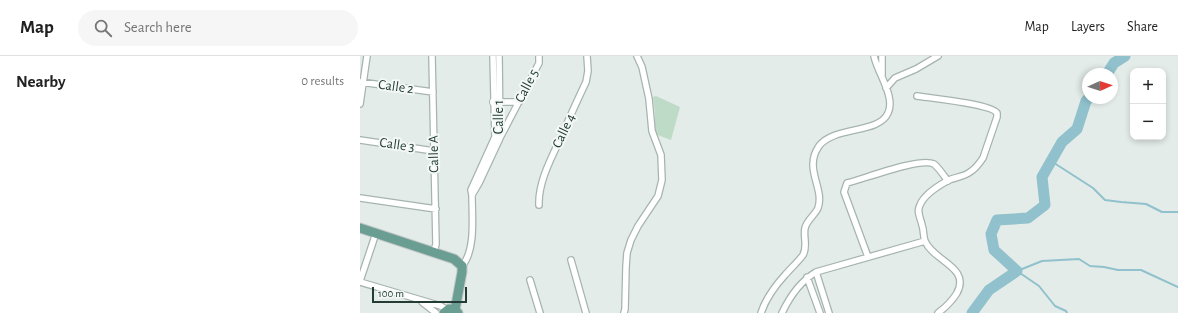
<!DOCTYPE html>
<html lang="en">
<head>
<meta charset="utf-8">
<style>
  body { margin:0; font-family:"Alegreya Sans",sans-serif; background:#f6f6f6; color:#222 }
  .controls { position:absolute; right:12px; top:12px; display:grid; overflow:hidden; border-radius:8px; box-shadow:0 2px 6px #0003 }
  .controls button { width:36px; height:36px; display:grid; place-items:center; padding:0; border:0; border-bottom:1px solid #e0e0e0; background:#fff; color:#222; font:20px sans-serif }
  .compass { position:absolute; left:722px; top:12px; width:36px; height:36px; border-radius:50%; background:#fff; box-shadow:0 2px 6px #0003; rotate:87deg }
  .scale { position:absolute; left:12px; bottom:10px; width:95px; box-sizing:border-box; padding-left:4px; border:2px solid #243c36; border-top:0; font-size:11px; line-height:14px; white-space:nowrap; color:#243c36; -webkit-text-stroke:3px #f3f8f6; paint-order:stroke }
  .list { margin:0; padding:0; list-style:none }
  h2 { display:flex; justify-content:space-between; align-items:center; height:52px; margin:0; padding:0 16px; font-size:17px }
  h2 small { font-size:13px; font-weight:400; color:#767676 }
  .icon { flex:none; width:22px; height:22px; fill:none; stroke:currentColor; stroke-width:2; stroke-linecap:round; stroke-linejoin:round }
  .map { position:relative; flex:none; width:818px; height:257px; overflow:hidden }
  header { display:flex; align-items:center; gap:24px; box-sizing:border-box; height:56px; padding:0 20px; background:#fff; border-bottom:1px solid #e0e0e0 }
  header strong { font-size:19px }
  nav { display:flex; gap:22px; margin-inline-start:auto; font-size:14px }
  .search { width:280px; height:36px; background:#f6f6f6; display:flex; align-items:center; gap:10px; box-sizing:border-box; padding:0 14px; border-radius:22px; color:#767676; font-size:15px }
  main { display:flex }
  aside { flex:1; background:#fff }
  .map>svg:first-child { display:block }
</style>
</head>
<body>
<header>
<strong>Map</strong>
<div class="search"><svg class="icon" aria-label="search" viewBox="0 0 24 24"><circle cx="10" cy="10" r="6"/><path d="M15 15l6 6"/></svg>Search here</div>
<nav><a>Map</a><a>Layers</a><a>Share</a></nav>
</header>
<main>
<aside>
<h2>Nearby<small>0 results</small></h2>
<ul class="list">
</ul>
</aside>
<div class="map">
<svg width="818" height="257" viewBox="0 0 818 257">
  <rect width="100%" height="100%" fill="#e3ece8"/>
  <path fill="#bedbc7" d="M296,40L320,51L311,84L295,78V57L293,41Z"/>
  <g fill="none" stroke-linecap="round" stroke-linejoin="round">
    <path stroke="#90c1cc" stroke-width="2" d="M691,105L733,132L745,144L761,146L786,148L802,156H818
      M657,215L682,205L719,203L730,210L744,211L758,214H781L818,231
      M657,215L679,230L695,250L706,255L707,257"/>
    <path stroke="#90c1cc" stroke-width="11" d="M747,18L754,7L765,0
      M612,257L629,234L657,215L634,194L631,178L637,164L668,162L685,149L682,121L702,86L717,73L726,45L729,42"/>
    <g stroke="#a6b4af" stroke-width="8">
      <path id="street" d="M72,0L76,188L74,196
        M522,19V0
        M0,26L73,36
        M526,32L535,22L556,13L578,0
        M557,40C570,42 631,48 637,57V61L623,102C619,108 615,113 610,116C604,121 594,121 587,125C578,130 564,139 560,149C556,156 561,163 562,169C564,174 563,180 565,185C573,205 611,211 597,237C592,245 586,251 578,257
        M139,46H159
        M0,48L7,0
        M141,80L179,7V0
        M0,84L74,95
        M112,139L119,127L140,82L139,0
        M0,142L76,153
        M179,149C178,125 193,99 203,77C210,60 218,43 226,26L228,15L227,0
        M508,201L484,136L487,127C504,123 560,101 574,108C579,112 584,120 588,125
        M211,204L226,257
        M102,210C116,194 112,160 112,139L111,134L135,81L133,0
        M456,216L469,257
        M447,221L460,257
        M170,224L180,257
        M0,225L16,177
        M0,226L81,250L87,254
        M62,246L76,257
        M264,257L265,253L266,211L267,197L271,184L278,170L298,140L302,124L301,99L292,75L289,43L282,11L277,0
        M401,257C406,242 414,231 425,219C431,212 438,206 443,199C448,190 443,181 445,172C447,164 455,159 458,152C465,132 443,113 459,90C474,70 519,78 528,57C536,41 517,16 514,0
        M422,257C430,240 441,225 456,216L565,185"/>
    </g>
    <g stroke="#a2b7b0" stroke-width="10">
      <path id="secondary" d="M134,46H139"/>
    </g>
    <g stroke="#c2c8c7" stroke-width="11">
      <path id="primary" d="M0,172L94,203L102,210V216L95,254
        M84,257L89,253L95,254L98,257"/>
    </g>
    <use href="#street" stroke="#fff" stroke-width="5.5"/>
    <use href="#secondary" stroke="#fff" stroke-width="8"/>
    <use href="#primary" stroke="#6b9e92" stroke-width="9"/>
  </g>
  <g text-anchor="middle" dominant-baseline="central" stroke-width="4" stroke-linejoin="round" paint-order="stroke">
    <g font-size="14" fill="#243c36" stroke="#f3f8f6">
      <text transform="translate(167 30) rotate(-63)">Calle 5</text>
      <text transform="translate(36 31) rotate(8)">Calle 2</text>
      <text transform="translate(139 61) rotate(-90)">Calle 1</text>
      <text transform="translate(204 75) rotate(-65)">Calle 4</text>
      <text transform="translate(37 89) rotate(8)">Calle 3</text>
      <text transform="translate(74 98) rotate(-91)">Calle A</text>
    </g>
  </g>
</svg>
<div class="controls">
<button>+</button>
<button>−</button>
</div>
<svg class="compass" viewBox="-18 -18 36 36"><path d="M0-13l5 13h-10z" fill="#e53935"/><path d="M0 13l5-13h-10z" fill="#767676"/></svg>
<div class="scale">100 m</div>
</div>
</main>
</body>
</html>
